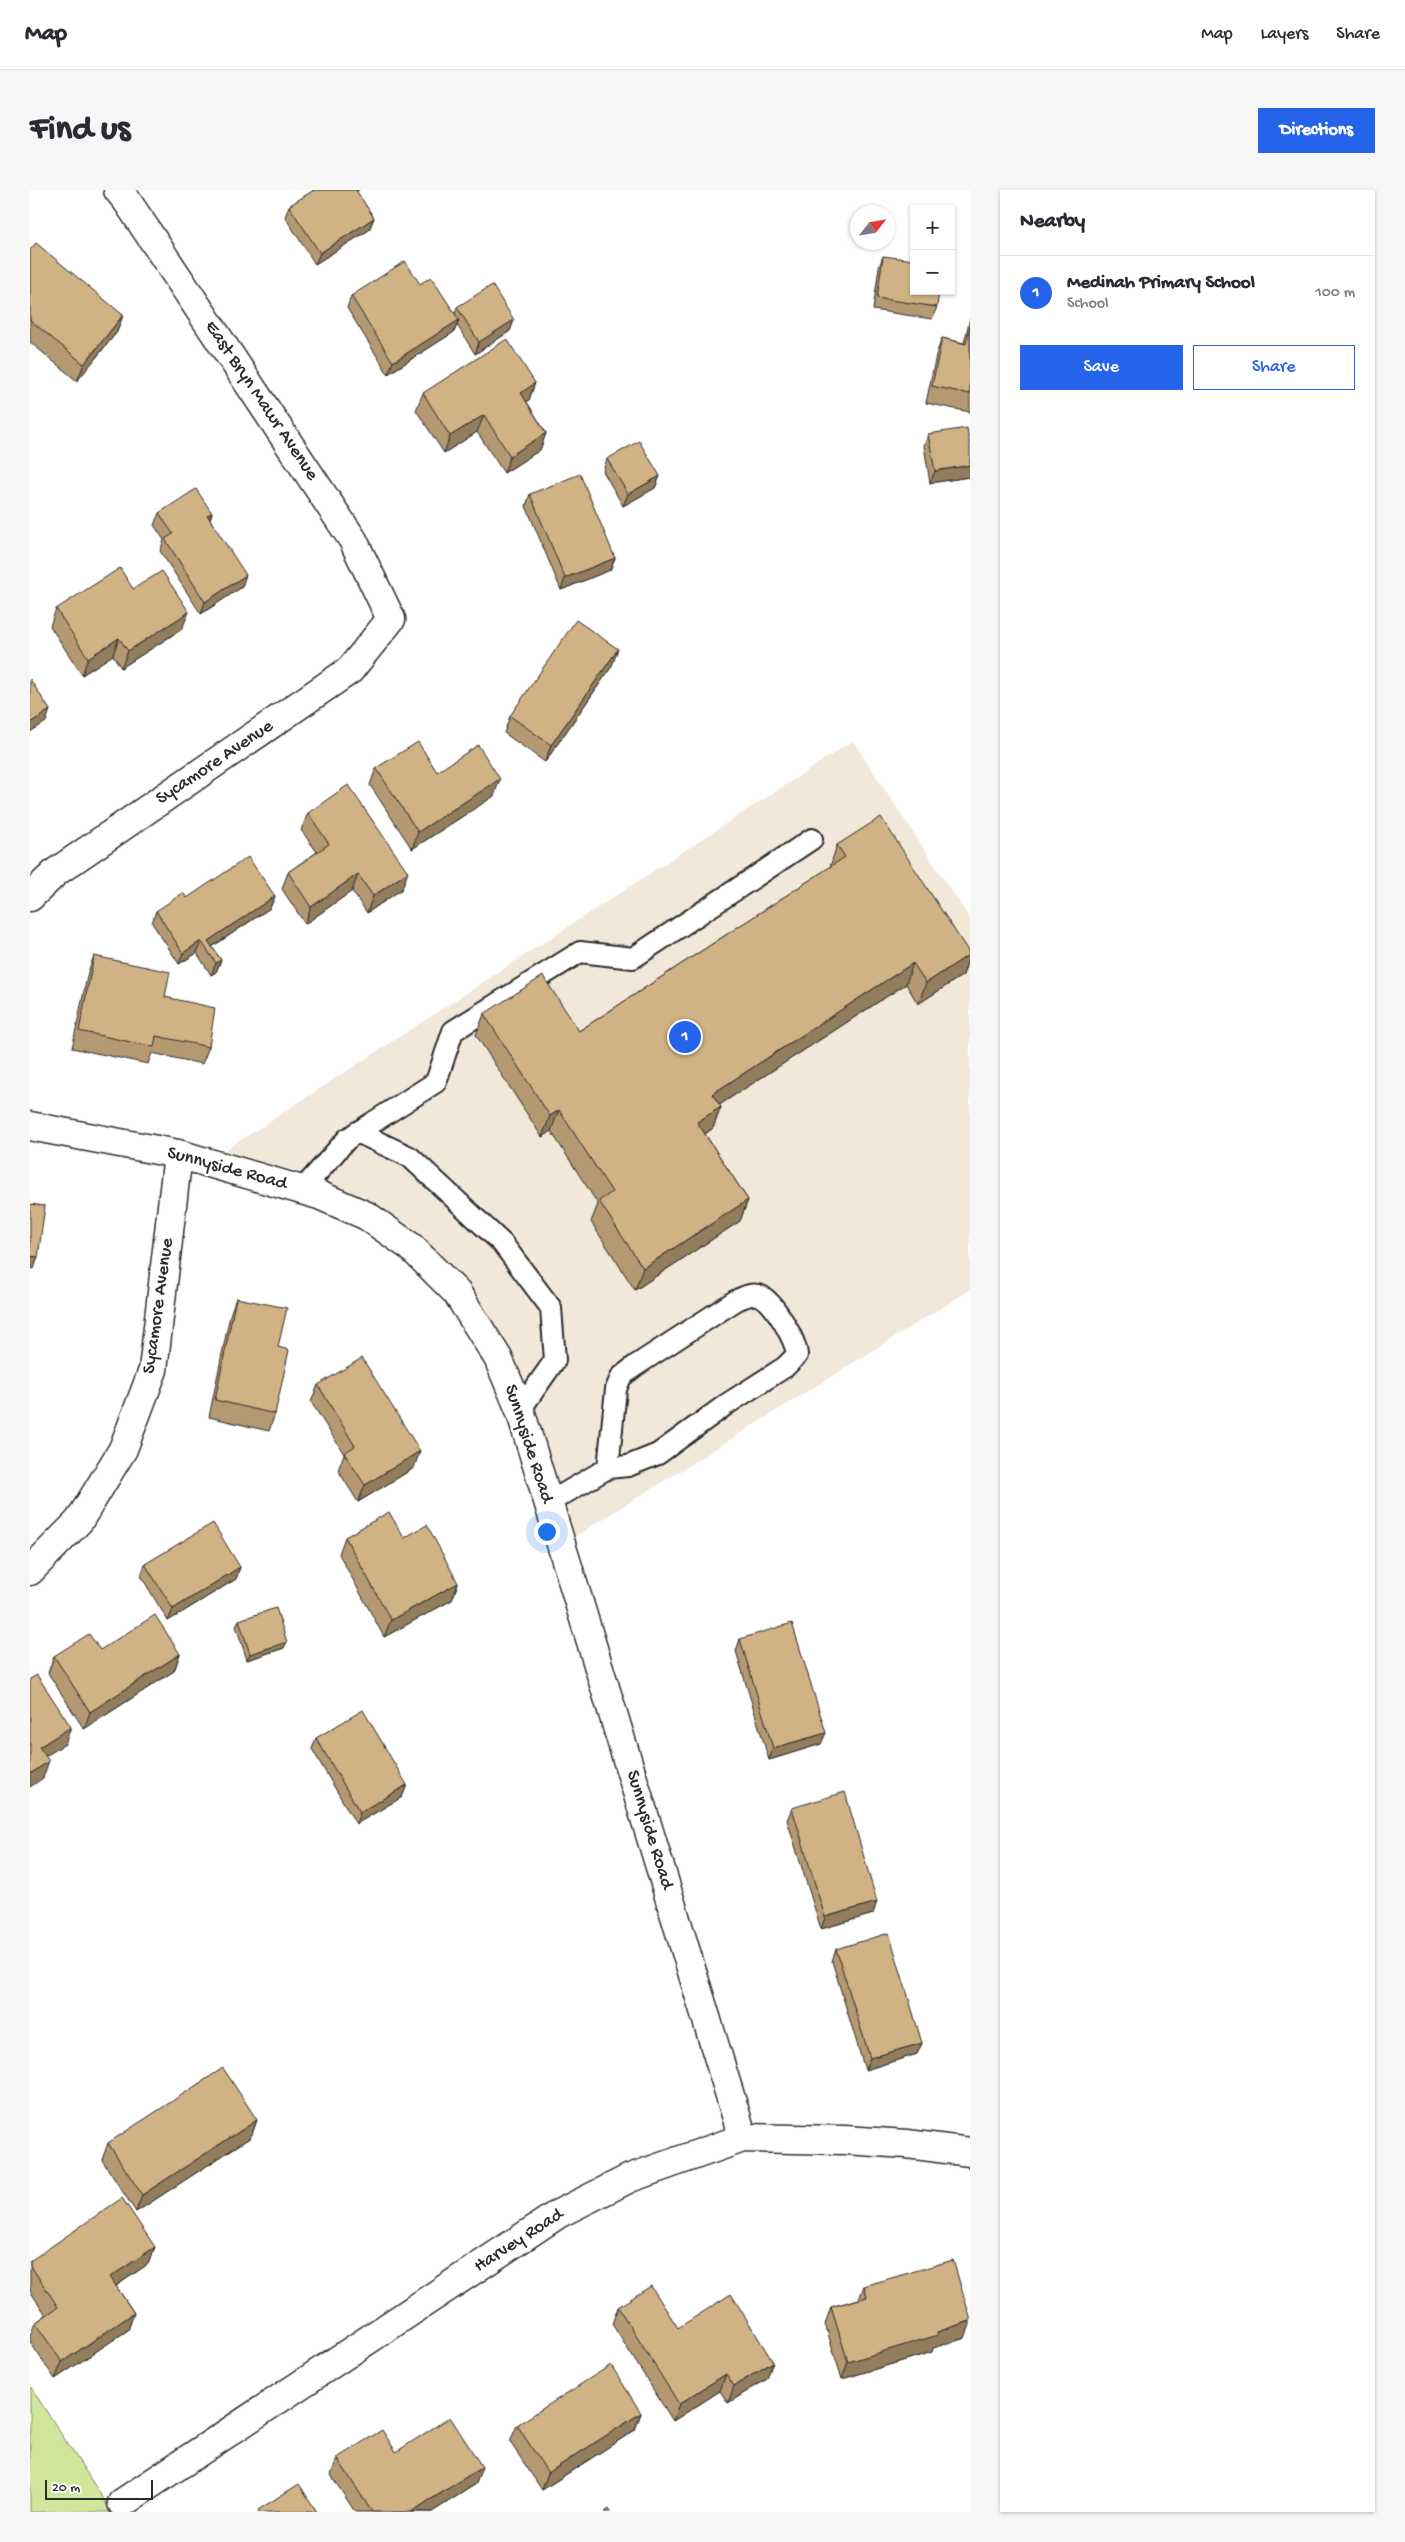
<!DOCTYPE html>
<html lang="en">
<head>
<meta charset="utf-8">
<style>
  body { margin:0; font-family:"Gochi Hand",sans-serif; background:#f7f7f7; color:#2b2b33 }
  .controls { position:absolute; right:15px; top:15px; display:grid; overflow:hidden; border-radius:0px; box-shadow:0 1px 4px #0004 }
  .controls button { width:45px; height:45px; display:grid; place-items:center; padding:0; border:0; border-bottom:1px solid #e1e1e2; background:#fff; color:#2b2b33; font:25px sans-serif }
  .compass { position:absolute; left:820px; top:15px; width:45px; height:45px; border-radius:50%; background:#fff; box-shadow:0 1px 4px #0004; rotate:59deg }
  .scale { position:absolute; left:15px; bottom:12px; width:108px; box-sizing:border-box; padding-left:5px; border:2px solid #2b2b2b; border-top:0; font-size:14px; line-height:18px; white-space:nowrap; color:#2b2b2b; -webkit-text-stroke:4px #fff; paint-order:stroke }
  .you { position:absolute; left:516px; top:1341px; width:18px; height:18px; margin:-12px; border:4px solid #fff; border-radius:50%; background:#1a73e8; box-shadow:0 0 0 8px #1a73e833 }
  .badge { display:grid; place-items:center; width:32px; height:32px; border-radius:50%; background:#2563eb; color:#fff; font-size:16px; font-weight:700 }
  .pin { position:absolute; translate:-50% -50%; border:2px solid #fff; box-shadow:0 1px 5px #0006 }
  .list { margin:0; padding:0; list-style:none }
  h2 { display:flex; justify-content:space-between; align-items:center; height:65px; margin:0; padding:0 20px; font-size:21px }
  h2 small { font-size:16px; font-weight:400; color:#7c7c81 }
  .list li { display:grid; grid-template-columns:32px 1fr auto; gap:15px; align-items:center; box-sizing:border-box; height:75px; padding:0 20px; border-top:1px solid #e1e1e2 }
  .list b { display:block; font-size:19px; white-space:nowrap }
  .list p { margin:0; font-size:16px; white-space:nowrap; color:#7c7c81 }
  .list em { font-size:16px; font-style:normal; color:#7c7c81 }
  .actions { display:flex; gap:10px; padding:15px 20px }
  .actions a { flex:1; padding:11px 0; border:1px solid #2563eb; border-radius:0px; text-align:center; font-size:18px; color:#2563eb }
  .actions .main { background:#2563eb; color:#fff }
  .map { position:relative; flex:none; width:940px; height:2322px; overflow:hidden; border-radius:0px }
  header { display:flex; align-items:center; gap:30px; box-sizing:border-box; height:70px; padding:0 25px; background:#fff; border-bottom:1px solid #e1e1e2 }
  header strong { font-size:24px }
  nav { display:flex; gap:28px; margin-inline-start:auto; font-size:18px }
  .intro { display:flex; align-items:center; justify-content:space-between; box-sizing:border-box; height:120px; padding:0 30px }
  h1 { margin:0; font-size:35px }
  .button { padding:12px 22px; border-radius:0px; background:#2563eb; color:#fff; font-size:18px; font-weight:700 }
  main { display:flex; gap:30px; padding:0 30px }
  aside { flex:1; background:#fff; border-radius:0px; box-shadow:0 1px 4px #0004 }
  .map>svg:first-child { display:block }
</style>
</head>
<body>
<header>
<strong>Map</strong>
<nav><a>Map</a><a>Layers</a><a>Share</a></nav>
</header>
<div class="intro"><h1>Find us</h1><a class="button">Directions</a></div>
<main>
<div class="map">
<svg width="940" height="2322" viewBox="0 0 940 2322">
  <rect width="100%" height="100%" fill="#fff"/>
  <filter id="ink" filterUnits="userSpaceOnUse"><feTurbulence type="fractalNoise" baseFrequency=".02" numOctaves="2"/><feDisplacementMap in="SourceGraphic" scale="10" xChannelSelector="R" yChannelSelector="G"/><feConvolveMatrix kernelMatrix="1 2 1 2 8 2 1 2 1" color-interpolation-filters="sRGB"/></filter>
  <g filter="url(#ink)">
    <path fill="#f1e8da" d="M823,551L940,729V1100L539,1350L483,1175L354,1025L265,980L188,965Z"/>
    <path fill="#d0e69b" stroke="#7e8863" d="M0,2196L82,2322H0Z"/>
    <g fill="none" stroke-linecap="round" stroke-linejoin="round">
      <g stroke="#2b2b2b" stroke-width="24">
        <path id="service" d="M327,942L380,967L472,1053L521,1118L525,1170L490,1220
          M272,1000L317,949L406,892L423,841L550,762L603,768L782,649
          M518,1313L578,1278L598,1276L628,1264L697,1214L755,1177L767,1165C766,1151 745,1113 731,1106C722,1102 713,1107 705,1111L605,1176L591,1187L586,1199L578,1278"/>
      </g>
      <g stroke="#2b2b2b" stroke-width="31">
        <path id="minor" d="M0,707L26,682L320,480L361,429L323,350L97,11L88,0
          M0,936L148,964L289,1005L337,1026L381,1057L427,1103L468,1168L490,1220L713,1948
          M0,1381L49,1331L93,1259L123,1180L148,964
          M92,2313L528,2024L600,1988L713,1948L815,1950L877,1954L940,1962"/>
      </g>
      <use href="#service" stroke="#fff" stroke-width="20"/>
      <use href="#minor" stroke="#fff" stroke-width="28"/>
    </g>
    <path fill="#b49972" stroke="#2b2b2b" d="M283,0H329L326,1L344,28L339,40L285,74L255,27L259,16L283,1Z
      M0,60L93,125L87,142L47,191L0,152Z
      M853,66L907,117L902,129L843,120L849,77Z
      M390,94L425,124L427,117L484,130L480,141L445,164L427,135L424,142L358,184L317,118L321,106Z
      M940,128V222L896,213L906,165L912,148L934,153Z
      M505,193L499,210L497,212L516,243L510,260L474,283L447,242L414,263L386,220L393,203Z
      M898,244L939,287L900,293L894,256Z
      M577,269L630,286L625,298L593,316L573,281Z
      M500,304L585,368L580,380L531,400L496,316Z
      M129,323H182L180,329L212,397L171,424L130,361L134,350L124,335Z
      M26,419L152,439L91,478L83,465L52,485L20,436Z
      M582,476L515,572L474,543L480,526Z
      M346,578L464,606L382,659L340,595Z
      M278,623L372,699L337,723L322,701L275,734L252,699L258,682L287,662L271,640Z
      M807,655L940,763L933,785L888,814L876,794L689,915L691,917L683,938L675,944L718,1010L710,1031L605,1100L561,1032L568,1014L521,941L512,947L446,845L454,824L549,841L800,677Z
      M245,706L240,718L182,757L191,770L186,782L181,785L167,763L149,774L122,733L126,721L157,708Z
      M64,766L135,807L179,857L172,874L122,863L118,874L42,858L58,782Z
      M206,1108L248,1157L245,1224L239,1241L179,1227L200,1125Z
      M288,1195L384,1278L328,1312L308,1280L314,1264L281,1212Z
      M315,1347L374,1348L428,1393L422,1410L354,1447L309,1364Z
      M115,1374L210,1377L206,1389L138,1431L111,1386Z
      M209,1430L254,1458L217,1470L206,1436Z
      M710,1449L791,1554L739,1570L706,1461Z
      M70,1460L150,1464L144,1481L54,1539L18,1483L24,1466Z
      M286,1548L377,1595L372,1607L326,1634L282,1559Z
      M762,1618L843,1724L791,1739L757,1630Z
      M806,1759L892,1853L887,1864L835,1880L802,1771Z
      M227,1930L221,1947L106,2022L72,1970L78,1953Z
      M125,2057L118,2074L86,2096L104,2123L98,2140L25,2189L0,2152V2146L5,2133L16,2125L0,2101V2071Z
      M834,2096L935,2148L903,2158L902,2162L812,2189L795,2134L801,2117L829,2109Z
      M588,2117L648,2138L737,2189L698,2213L690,2201L643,2231L582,2134Z
      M611,2223L605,2240L512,2300L480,2252L487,2235Z
      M307,2268L446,2294L402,2322H325L301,2285Z"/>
    <path fill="#927d5d" stroke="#2b2b2b" d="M344,28L339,40L285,74L290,63Z
      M93,125L87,142L47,191L54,174Z
      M429,130L424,142L358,184L363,172Z
      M484,130L480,141L445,164L449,152Z
      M505,193L499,210L485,220L491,203Z
      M454,225L447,242L414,263L420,246Z
      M516,243L510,260L474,283L480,266Z
      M940,275V284L939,287L900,293L905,281Z
      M630,286L625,298L593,316L598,304Z
      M182,323L178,335L177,325Z
      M585,368L580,380L531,400L535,388Z
      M216,385L212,397L171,424L175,412Z
      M159,422L152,439L91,478L98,461Z
      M89,448L83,465L52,485L58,468Z
      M588,459L582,476L515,572L521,555Z
      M20,520L16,532L0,542V533Z
      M470,589L464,606L382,659L388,642Z
      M378,682L372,699L337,723L343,706Z
      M328,684L322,701L275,734L281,717Z
      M245,706L240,718L177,760L178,751Z
      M171,751L167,763L149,774L153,763Z
      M940,764L933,785L888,814L896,793Z
      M191,770L186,782L181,785L186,773Z
      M883,773L876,794L674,925L682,904Z
      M691,917L683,938L660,954L667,932Z
      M529,920L521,941L512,947L520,926Z
      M718,1010L710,1031L605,1100L613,1078Z
      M0,1066L8,1067L4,1079L0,1078Z
      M390,1261L384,1278L328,1312L335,1295Z
      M210,1377L206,1389L138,1431L143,1419Z
      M428,1393L422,1410L354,1447L361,1430Z
      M257,1452L254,1458L217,1470L220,1464Z
      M150,1464L144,1481L54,1539L60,1522Z
      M41,1537L35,1554L3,1574L9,1557Z
      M796,1543L791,1554L739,1570L743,1558Z
      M19,1571L13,1588L0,1597V1584Z
      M377,1595L372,1607L326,1634L330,1622Z
      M847,1712L843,1724L791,1739L795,1727Z
      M892,1853L887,1864L835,1880L840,1868Z
      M227,1930L221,1947L106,2022L112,2005Z
      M125,2057L118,2074L74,2104L80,2087Z
      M104,2123L98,2140L25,2189L32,2172Z
      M940,2131V2135L935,2148L903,2158L902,2162L812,2189L818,2172L907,2142Z
      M743,2172L737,2189L698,2213L704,2196Z
      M696,2184L690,2201L643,2231L649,2214Z
      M611,2223L605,2240L512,2300L518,2283Z
      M452,2277L446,2294L402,2322H381Z"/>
    <path fill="#d1b285" stroke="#2b2b2b" d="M284,0H326L344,28L290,63L259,16Z
      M6,53L93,125L54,174L0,130V60Z
      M853,66L884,70V101H909L907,117L847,108Z
      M375,71L390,94L401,87L429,130L363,172L321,106Z
      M462,95L484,130L449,152L427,117Z
      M940,136V204L902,196L912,148L936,154Z
      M477,149L505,193L491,203L516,243L480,266L454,225L420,246L393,203Z
      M937,238L940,256V275L905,281L898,244Z
      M609,251L630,286L598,304L577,269Z
      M550,284L585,368L535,388L500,304Z
      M166,299L182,323L177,325L216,385L175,412L135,349L143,344L129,323Z
      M90,378L103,399L132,381L159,422L98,461L89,448L58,468L26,419Z
      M546,430L588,459L521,555L480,526Z
      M0,489L20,520L0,533Z
      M388,552L407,582L448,555L470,589L388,642L346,578Z
      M318,595L378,682L343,706L328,684L281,717L258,682L299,654L278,623Z
      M851,627L940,764L896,793L883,773L682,904L691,917L667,932L718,1010L613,1078L569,1011L582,1002L529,920L520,926L454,824L513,786L549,841L815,667L807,655Z
      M218,667L245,706L178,751L191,770L186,773L171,751L153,763L126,721L153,703L157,708Z
      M64,766L140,782L135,807L185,818L179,857L126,846L124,857L49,841Z
      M0,1014L15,1016L8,1067L0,1066Z
      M206,1108L257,1118L248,1157L259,1160L245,1224L185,1210Z
      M332,1168L390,1261L335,1295L314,1263L325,1256L288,1195Z
      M359,1322L374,1348L397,1335L428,1393L361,1430L315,1347Z
      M183,1333L210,1377L143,1419L115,1374Z
      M246,1418L257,1452L220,1464L209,1430Z
      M125,1425L150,1464L60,1522L24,1466L59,1444L70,1460Z
      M762,1433L796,1543L743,1558L710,1449Z
      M7,1485L41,1537L9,1557L19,1571L0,1584V1489Z
      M333,1520L377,1595L330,1622L286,1548Z
      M815,1602L847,1712L795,1727L762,1618Z
      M859,1743L892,1853L840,1868L806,1759Z
      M193,1878L227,1930L112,2005L78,1953Z
      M92,2008L125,2057L80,2087L104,2123L32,2172L5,2133L28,2117L0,2075V2071Z
      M923,2070L940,2127V2131L907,2142L908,2145L818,2172L801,2117L837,2107L834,2096Z
      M621,2096L648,2138L701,2104L743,2172L704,2196L696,2184L649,2214L588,2117Z
      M581,2175L611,2223L518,2283L487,2235Z
      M420,2227L452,2277L381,2322H342L307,2268L352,2240L366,2262Z
      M269,2294L287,2322H229L228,2320Z
      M579,2319L581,2322H575Z"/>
  </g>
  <g text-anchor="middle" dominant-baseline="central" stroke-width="5" stroke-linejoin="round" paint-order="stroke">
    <g font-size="19" fill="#2b2b2b" stroke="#fff">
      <text transform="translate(231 211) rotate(56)">East Bryn Mawr Avenue</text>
      <text transform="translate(185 573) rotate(-34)">Sycamore Avenue</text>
      <text transform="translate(197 979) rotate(15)">Sunnyside Road</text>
      <text transform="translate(129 1116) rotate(-82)">Sycamore Avenue</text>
      <text transform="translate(498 1254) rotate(72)">Sunnyside Road</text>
      <text transform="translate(619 1640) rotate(73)">Sunnyside Road</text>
      <text transform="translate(489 2051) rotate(-33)">Harvey Road</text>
    </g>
  </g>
</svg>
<div class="controls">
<button>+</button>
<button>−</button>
</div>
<svg class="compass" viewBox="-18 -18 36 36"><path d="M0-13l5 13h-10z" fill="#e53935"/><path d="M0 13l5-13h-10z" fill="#7c7c81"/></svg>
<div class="scale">20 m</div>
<div class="you"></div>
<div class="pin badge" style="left:655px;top:847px">1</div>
</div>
<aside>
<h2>Nearby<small></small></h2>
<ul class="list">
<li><span class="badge">1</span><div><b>Medinah Primary School</b><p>School</p></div><em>100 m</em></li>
</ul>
<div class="actions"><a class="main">Save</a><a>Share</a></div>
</aside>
</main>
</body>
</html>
